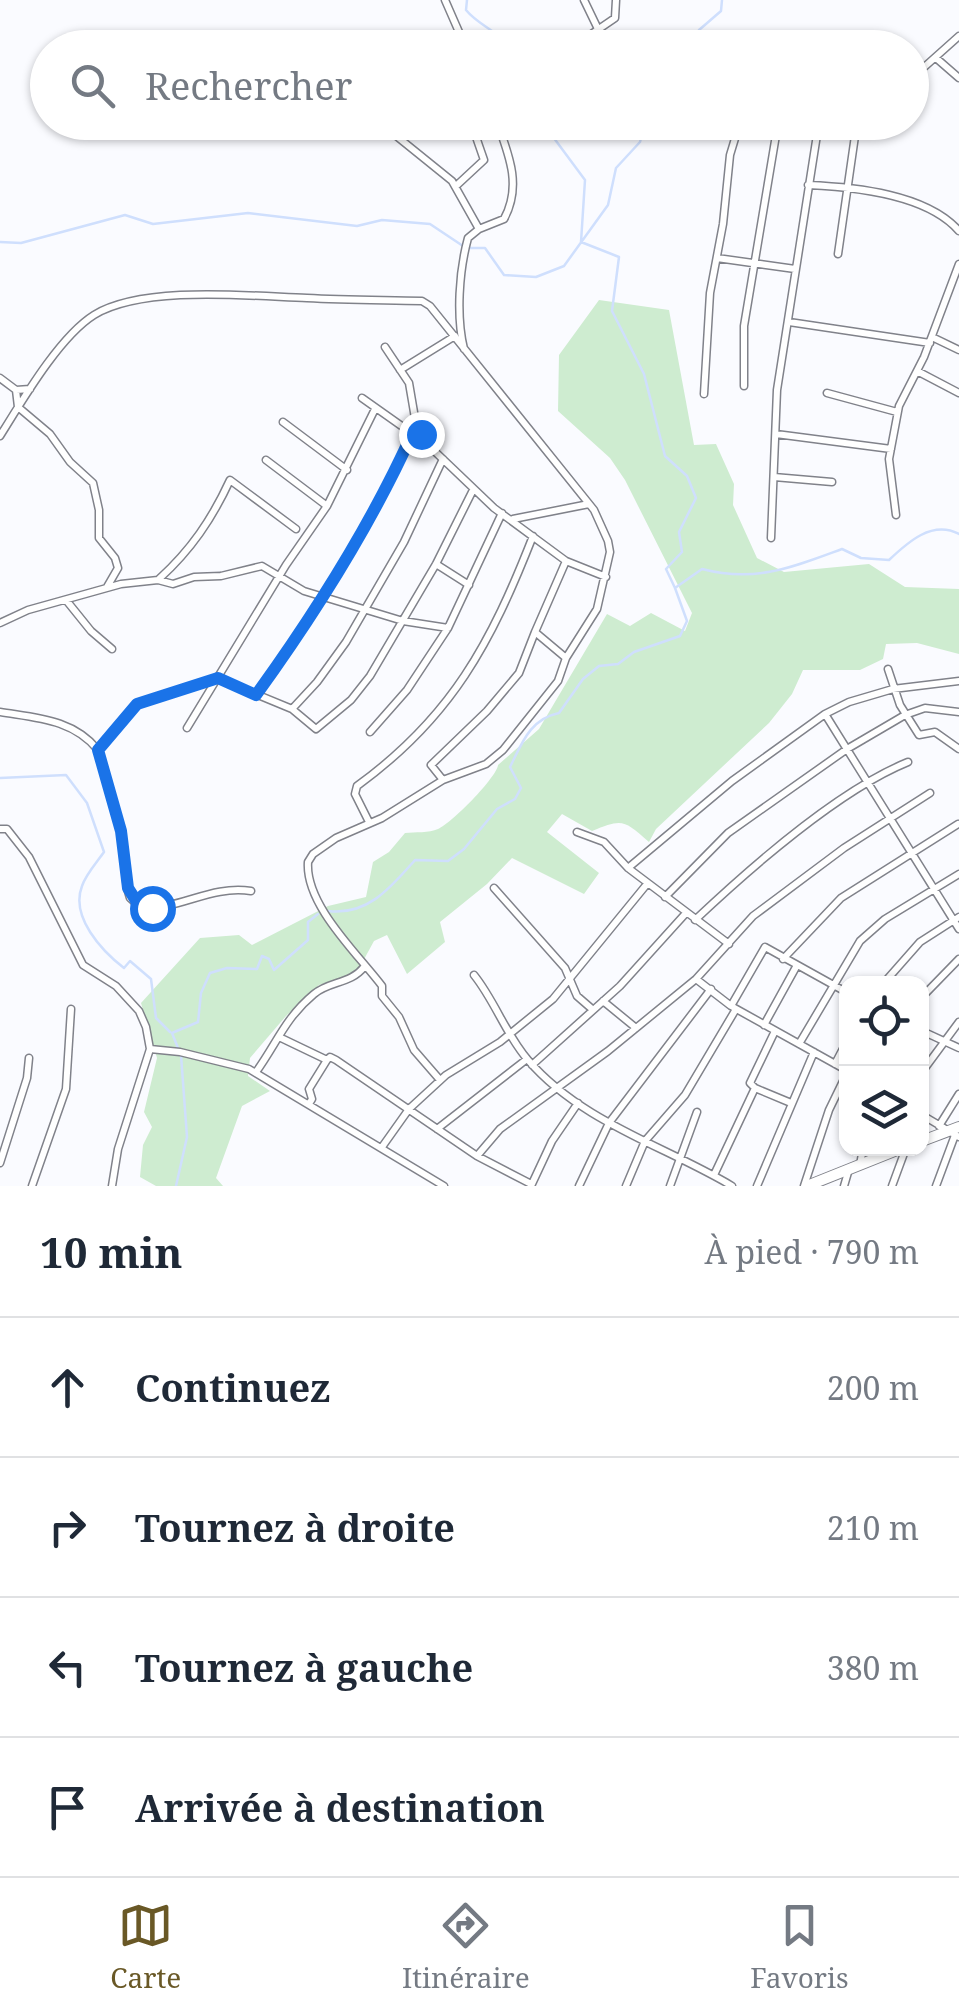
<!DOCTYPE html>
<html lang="fr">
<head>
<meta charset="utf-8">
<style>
  body { margin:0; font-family:"Noto Serif",serif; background:#f2f2f3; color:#1f2937 }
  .controls { position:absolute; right:30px; bottom:30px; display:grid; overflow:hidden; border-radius:20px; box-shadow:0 2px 8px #0004 }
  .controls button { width:90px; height:90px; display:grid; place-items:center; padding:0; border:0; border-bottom:2px solid #e0e1e3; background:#fff; color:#1f2937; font:50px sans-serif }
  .stop { position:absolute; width:30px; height:30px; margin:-22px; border:8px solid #1a73e8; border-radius:50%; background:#fff }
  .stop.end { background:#1a73e8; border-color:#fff; box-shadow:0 2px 10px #0008 }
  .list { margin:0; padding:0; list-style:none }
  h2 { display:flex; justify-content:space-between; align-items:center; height:130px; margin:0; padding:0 40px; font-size:42px }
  h2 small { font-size:32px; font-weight:400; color:#747a83 }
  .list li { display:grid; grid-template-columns:65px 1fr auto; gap:30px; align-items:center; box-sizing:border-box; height:140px; padding:0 40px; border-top:2px solid #e0e1e3 }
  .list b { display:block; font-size:38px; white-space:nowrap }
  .list em { font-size:32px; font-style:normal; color:#747a83 }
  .icon { flex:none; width:55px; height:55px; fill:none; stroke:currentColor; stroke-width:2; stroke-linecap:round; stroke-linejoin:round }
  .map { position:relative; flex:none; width:959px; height:1186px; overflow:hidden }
  .search { position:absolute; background:#fff; box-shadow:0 2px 8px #0004; left:30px; right:30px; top:30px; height:110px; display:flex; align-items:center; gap:25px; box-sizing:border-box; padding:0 35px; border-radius:55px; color:#747a83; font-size:38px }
  .sheet { height:690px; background:#fff }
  nav { display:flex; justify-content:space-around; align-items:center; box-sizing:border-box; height:140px; border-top:2px solid #e0e1e3; background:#fff; font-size:28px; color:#747a83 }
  nav a { display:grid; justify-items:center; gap:5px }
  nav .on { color:#695826 }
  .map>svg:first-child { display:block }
</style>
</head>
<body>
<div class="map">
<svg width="959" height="1186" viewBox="0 0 959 1186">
  <rect width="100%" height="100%" fill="#fafbff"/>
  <path fill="#ceecd0" d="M599,300L669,310L694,445L716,444L734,484L733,505L757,558L784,572L869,564L905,587L959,589V654L917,643L886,644L883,659L860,670H803L792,694L769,723L656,829L649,842C624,820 623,818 592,831L562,814L547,832L599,873L584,894L512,858L487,884L440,922L445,942L407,974L387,935L374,941L356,974L319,985L286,1016L250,1058L248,1076L270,1091L242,1106L216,1178L223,1186H156L140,1177L143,1145L152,1127L144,1112L157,1058L141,1003L200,938L239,935L252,945L328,906L366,897L373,862L389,852L405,833C415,832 429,833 438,829C451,824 497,777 498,765L539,729L607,614L630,626L651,613L685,631L692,613L625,480L610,458L558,411L559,355Z"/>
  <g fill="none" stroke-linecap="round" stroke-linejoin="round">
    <path stroke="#cfdffd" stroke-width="2.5" d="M467,0L466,10C479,26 498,30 508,48
      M692,48L699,30L721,11L722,0
      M542,122L585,180L581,242L619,257L612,311L644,374L665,456L687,476L696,498L679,532L682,552L666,569L675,588
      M0,242L21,243L125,215L153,224L248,213L357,226L382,220L430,224L463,246
      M470,248H485L504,275L536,277L564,266L608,205L616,168L640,142L645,122
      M0,778L66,775L87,803L104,852C97,862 86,874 82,886C70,917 102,951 124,968L130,961L151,979L156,1018L170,1032
      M328,911C368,916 391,887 415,860L448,861L464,849L497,809L515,799L521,788L510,767C522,743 530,719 559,713L583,679L599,666L618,664L634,652L680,636L687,621L675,588L702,569C756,583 793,567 842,549L861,558L889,560C908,542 932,520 959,534
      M178,1048L172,1033L198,1022L201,993L210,973L227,968L257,969L262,956L269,959L274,970L308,940V922L318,914
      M176,1186L187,1137L181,1055"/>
    <g stroke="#80828a" stroke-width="9">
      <path id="street" d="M445,0L466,48
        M584,0L598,29
        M571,48L615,18L616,0
        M936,58L959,78
        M912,78L959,36
        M379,122L452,181L479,229
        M808,185C855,187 927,194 959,231
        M456,186L484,160L475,134
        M838,254L857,122
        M717,258L795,269
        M789,322L930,343
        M932,337L959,350
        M385,347L409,383L416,424L424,441
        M464,349C456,316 459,271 468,238L479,229L504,219C522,186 509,155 497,122
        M400,370L455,336
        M917,371L959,393
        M0,378L16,390L30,389
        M744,386V326L776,135
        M16,390L18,407L50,434L70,462L93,483L99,510V538L115,558L118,568L107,587
        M827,393L897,412
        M704,394L710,293L723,224L730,155L740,122
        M362,398L427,444L494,508L566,561L606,577
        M283,422L347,470
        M776,434L891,449
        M0,436C22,401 59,337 94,315C143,285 250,296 307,298C345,300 384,300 422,301L430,306L594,510L608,541L610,552L597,609L566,658L558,681L503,750L486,764L443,780L382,818L336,838L313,854L308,862C305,905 358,954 382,986V996L399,1017L414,1050L440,1080
        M266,460L327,506
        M774,477L832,482
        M896,515L889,459L899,406L924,357L959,264
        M513,519L589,504
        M771,538L777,390L819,122
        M566,561L535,632L566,658
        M436,564L469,585
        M159,579C191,550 212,519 230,480L296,529
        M66,600L91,631L112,649
        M0,623L28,610L121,584L158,580L173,584L194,577L221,576L262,566L304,591L403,621L448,628
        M888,669L900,705L919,735L935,732L959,749
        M256,695C316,612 371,527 412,433
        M292,709L317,682L346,642L404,542L443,459
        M0,712C36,718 73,719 98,750L121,831L127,888L130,898L140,907C180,911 208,885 251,891
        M825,714L959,929
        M187,728L286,565L327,506L375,409
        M370,732L407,690L448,628L502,513
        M98,750L137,704L217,678L292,709L316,729L351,700L370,676L436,564L473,490
        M443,780L431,765L487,711L519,673L535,632
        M369,822L355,794L357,786C452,717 491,643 533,536
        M0,829H7L29,857L83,965L116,986L139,1011L146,1027L150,1049L118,1149L112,1186
        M577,832L604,842L628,868L729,944
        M628,868L732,781L825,714L849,702L893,689L959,681
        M494,888L565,968L577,996L592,1009
        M665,897L728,833L847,749L905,715L925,708L959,712
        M695,920C749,869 839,790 908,762
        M783,959L841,898L958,824
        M474,975C495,1001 506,1035 528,1060C581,1122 665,1146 732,1186
        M696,979L731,1006L846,1070
        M883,984L920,942L959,917
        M922,997L959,959
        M603,1001L636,1028
        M731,1006L765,947L846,992
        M764,1025L796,967
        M775,1031L750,1083L755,1088L791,1103
        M922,1031L959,1048
        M279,1037L327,1060L330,1057L336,1060L477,1156L531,1184
        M799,1044L860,941L885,919L959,874
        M150,1049L180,1052L249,1069L444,1186
        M835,1064L846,1043
        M532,1065L620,986L686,913
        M256,1072C277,1043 285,1018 314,994C329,981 351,984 364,967
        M922,1072L959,1022
        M309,1104L312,1099L309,1089L327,1060
        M922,1115L959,1137
        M939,1126L959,1094
        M437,1129L527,1059
        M382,1147L409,1109L446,1075L500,1042L553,999L647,884
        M477,1156L500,1129L608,1051L696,979L753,916L844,848L930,793
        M0,1163L27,1078L29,1058
        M860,1165L863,1148
        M714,1175L755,1088
        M32,1186L66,1089L71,1009
        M531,1186L552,1141L578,1103
        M579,1186L609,1123L711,989
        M626,1186L645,1141L685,1095L736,1009
        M670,1186L697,1112
        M757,1186L814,1052
        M804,1186L829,1110L846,1075
        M844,1186L849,1169
        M892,1186L906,1148
        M936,1186L955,1135"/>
    </g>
    <g stroke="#80828a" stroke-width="12">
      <path id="primary" d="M922,1141L959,1127
        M807,1186L902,1148"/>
    </g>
    <use href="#street" stroke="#fff" stroke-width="6"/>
    <use href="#primary" stroke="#fff" stroke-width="10"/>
  </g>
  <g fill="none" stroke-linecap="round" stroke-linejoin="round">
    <path stroke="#1a73e8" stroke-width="12" d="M152,908L140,907L128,888L121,831L98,750L137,704L218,678L256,695C316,612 370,527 412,434L427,444L421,434"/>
  </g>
</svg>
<div class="controls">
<button><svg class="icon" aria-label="locate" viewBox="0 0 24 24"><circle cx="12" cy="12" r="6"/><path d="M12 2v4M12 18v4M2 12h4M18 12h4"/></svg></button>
<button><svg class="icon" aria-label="layers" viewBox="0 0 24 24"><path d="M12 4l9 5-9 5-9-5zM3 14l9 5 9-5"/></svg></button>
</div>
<div class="stop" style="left:152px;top:908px"></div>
<div class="stop end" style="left:421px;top:434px"></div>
<div class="search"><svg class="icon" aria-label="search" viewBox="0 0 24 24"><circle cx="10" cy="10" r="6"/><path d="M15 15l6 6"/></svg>Rechercher</div>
</div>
<section class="sheet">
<h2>10 min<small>À pied · 790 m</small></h2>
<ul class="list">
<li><svg class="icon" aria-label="ahead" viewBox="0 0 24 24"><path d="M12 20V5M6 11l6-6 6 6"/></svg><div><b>Continuez</b></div><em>200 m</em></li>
<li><svg class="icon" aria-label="right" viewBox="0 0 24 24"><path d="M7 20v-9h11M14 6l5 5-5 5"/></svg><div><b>Tournez à droite</b></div><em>210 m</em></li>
<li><svg class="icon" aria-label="left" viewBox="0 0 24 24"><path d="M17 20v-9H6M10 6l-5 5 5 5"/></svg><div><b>Tournez à gauche</b></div><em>380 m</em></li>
<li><svg class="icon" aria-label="arrive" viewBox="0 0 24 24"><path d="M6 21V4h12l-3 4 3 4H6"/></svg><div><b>Arrivée à destination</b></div></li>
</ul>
</section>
<nav>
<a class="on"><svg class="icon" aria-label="map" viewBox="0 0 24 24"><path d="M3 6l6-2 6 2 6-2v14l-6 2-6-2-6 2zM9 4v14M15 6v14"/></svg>Carte</a>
<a><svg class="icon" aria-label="directions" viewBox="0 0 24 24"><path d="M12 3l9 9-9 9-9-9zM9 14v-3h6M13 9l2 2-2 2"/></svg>Itinéraire</a>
<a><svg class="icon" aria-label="saved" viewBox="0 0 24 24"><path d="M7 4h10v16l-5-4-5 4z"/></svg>Favoris</a>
</nav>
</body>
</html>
